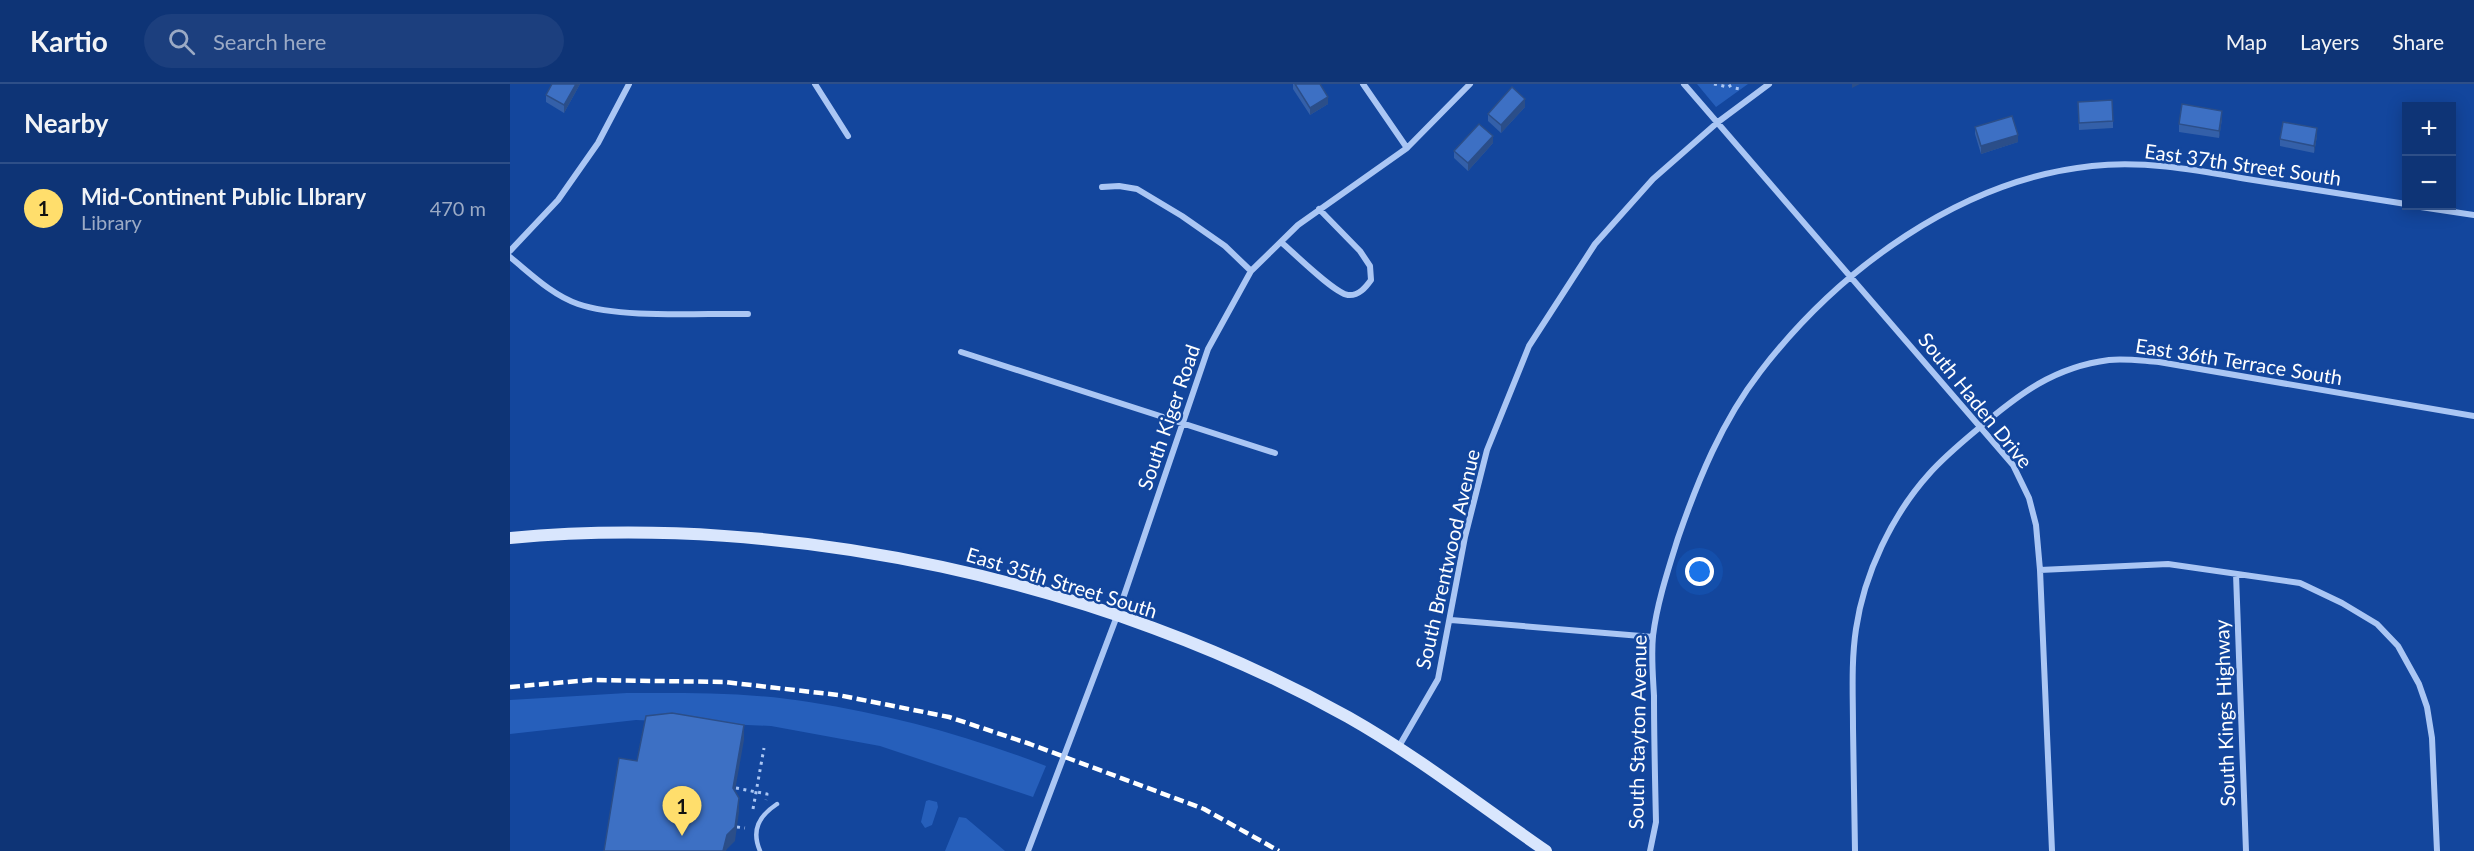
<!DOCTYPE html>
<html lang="en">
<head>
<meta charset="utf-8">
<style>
  body { margin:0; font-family:Lato,sans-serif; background:#1c3f7e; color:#f1f3f6 }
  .controls { position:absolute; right:18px; top:18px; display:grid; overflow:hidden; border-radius:0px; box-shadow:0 3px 15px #0003 }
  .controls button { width:54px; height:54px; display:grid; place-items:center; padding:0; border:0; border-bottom:2px solid #2e4f88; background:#0e3476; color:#f1f3f6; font:30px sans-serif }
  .you { position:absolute; left:1190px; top:488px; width:21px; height:21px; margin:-15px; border:4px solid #fff; border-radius:50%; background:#1a73e8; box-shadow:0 0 0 9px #1a73e833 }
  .badge { display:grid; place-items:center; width:39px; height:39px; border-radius:50%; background:#ffde6c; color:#111; font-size:20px; font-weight:700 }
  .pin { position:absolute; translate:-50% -50px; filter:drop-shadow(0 2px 3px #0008) }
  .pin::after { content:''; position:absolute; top:32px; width:21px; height:18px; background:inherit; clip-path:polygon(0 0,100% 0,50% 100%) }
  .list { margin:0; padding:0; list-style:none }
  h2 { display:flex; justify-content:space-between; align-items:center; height:78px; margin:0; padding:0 24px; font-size:26px }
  h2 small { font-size:20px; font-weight:400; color:#9baac5 }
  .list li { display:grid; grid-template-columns:39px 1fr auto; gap:18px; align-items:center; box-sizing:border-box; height:90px; padding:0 24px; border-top:2px solid #2e4f88 }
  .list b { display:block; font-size:22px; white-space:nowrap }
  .list p { margin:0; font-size:20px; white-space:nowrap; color:#9baac5 }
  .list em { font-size:20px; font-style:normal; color:#9baac5 }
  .icon { flex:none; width:33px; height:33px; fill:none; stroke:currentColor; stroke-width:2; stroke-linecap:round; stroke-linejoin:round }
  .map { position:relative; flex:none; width:1964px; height:767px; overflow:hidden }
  header { display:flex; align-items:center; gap:36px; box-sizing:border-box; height:84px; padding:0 30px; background:#0e3476; border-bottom:2px solid #2e4f88 }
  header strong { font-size:28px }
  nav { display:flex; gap:33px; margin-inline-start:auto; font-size:21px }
  .search { width:420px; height:54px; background:#1c3f7e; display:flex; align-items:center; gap:15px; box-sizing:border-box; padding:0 21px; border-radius:33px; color:#9baac5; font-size:22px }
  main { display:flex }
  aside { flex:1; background:#0e3476 }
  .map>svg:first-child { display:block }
</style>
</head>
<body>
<header>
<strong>Kartio</strong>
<div class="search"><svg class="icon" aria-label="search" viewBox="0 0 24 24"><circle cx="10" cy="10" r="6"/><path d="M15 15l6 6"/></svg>Search here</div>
<nav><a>Map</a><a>Layers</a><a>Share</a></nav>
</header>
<main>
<aside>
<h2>Nearby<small></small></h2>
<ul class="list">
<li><span class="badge">1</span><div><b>Mid-Continent Public LIbrary</b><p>Library</p></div><em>470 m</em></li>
</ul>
</aside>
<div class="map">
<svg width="1964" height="767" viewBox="0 0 1964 767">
  <rect width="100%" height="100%" fill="#13469d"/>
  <path fill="#265fbb" d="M1187,0H1238L1206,23Z
    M117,609C177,609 239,608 299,618C381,631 459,652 536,682L523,713L370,662L261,642L126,636L0,650V616Z
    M419,716L427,718L428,723L422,741L415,744L411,738L416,717Z
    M449,733L456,734L495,767H435Z"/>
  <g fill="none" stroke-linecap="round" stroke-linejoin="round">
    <path stroke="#aac6f4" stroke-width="3" stroke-dasharray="3 4.5" stroke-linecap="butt" d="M1204,0L1218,3L1223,0
      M1227,6L1228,0
      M226,704L257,710L256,716
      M243,725L254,664
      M227,743L235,744"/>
    <path stroke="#aac6f4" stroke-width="4.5" d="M250,767C241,746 249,732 267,720"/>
    <path stroke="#aac6f4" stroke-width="6" d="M305,0L338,52
      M853,0L897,64
      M1174,0L1503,381L1519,414L1526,441L1530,486L1542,767
      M592,103L609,102L627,105L672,132L715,162L741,187
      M1904,122L1964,131
      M771,158C784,169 824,209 838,211C849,212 856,203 861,196L860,182L850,167L809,125
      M0,167L48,116L88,59L119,0
      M0,173C21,190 42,211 68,220C111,235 191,229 238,230
      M451,268L765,369
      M1530,486L1658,480L1790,499L1832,519L1867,540L1888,562L1909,600L1917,623L1922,654L1927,767
      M1726,490L1736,767
      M941,536L1143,553
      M888,664L928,595L955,453L977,366L1019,262L1085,160L1143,95L1208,38L1259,0
      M518,767L607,532L698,265L741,187L788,141L897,64L960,0
      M1140,767L1146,738C1145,696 1144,654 1144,612C1143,593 1141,572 1143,552C1147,519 1158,486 1168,454C1188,396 1212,337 1250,288C1329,185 1450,96 1582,82C1634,76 1686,86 1737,95C1790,103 1843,112 1896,120
      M1345,767C1344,726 1344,685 1343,644C1343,611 1341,578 1346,545C1354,490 1382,431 1419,390C1434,373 1451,359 1469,344C1509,310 1544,283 1599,276C1615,274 1633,277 1649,278L1964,332"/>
    <path stroke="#d9e6fd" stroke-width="12" d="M0,454C278,428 594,497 838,633C907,672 971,722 1036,767"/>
    <path stroke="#fff" stroke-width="4.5" stroke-dasharray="10 4.5" stroke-linecap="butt" d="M0,603L80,596L215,598L328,611L439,633L520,660L694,725L769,767"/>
  </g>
  <path fill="#3460a9" d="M70,0L54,29L36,18V11Z
    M783,0H810L818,20L800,31L783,5Z
    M1568,18L1603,37V44L1569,46Z
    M1015,23L991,49L978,37V30Z
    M1712,35L1709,54L1669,48V40Z
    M1465,43L1508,58L1471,70L1465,50Z
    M1807,52L1804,69L1770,62V55Z
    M983,59L958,87L944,74V67Z"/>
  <path fill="#2b4e89" d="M66,0H70L54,29V21Z
    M1342,0H1350L1342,4Z
    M818,13V20L800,31V24Z
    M1015,15V23L991,49V41Z
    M1712,27V35L1709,54V47Z
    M1807,44V52L1804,69V62Z
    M1508,51V58L1471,70V62Z
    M983,52V59L958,87V79Z
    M234,641V656L223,718V704Z
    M229,714V728L225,757L217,765L216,767H213L217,751Z"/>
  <path fill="#3d70c4" stroke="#2b4e89" stroke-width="1.5" d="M42,0H66L54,21L36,11Z
    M785,0H810L818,13L800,24Z
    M1002,3L1015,15L991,41L978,30Z
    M1602,16L1603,37L1569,39L1568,18Z
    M1672,20L1712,27L1709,47L1669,40Z
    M1502,32L1508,51L1471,62L1465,43Z
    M1773,38L1807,44L1804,62L1770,55Z
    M969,40L983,52L958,79L944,67Z
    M162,629L234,641L223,704L229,714L225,743L217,751L213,767H94L109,674L127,677L136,632Z"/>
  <g text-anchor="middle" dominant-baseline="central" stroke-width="5" stroke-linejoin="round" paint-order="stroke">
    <g font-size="20" fill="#fff" stroke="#13469d">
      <text transform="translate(1733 80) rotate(8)">East 37th Street South</text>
      <text transform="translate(1729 277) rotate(9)">East 36th Terrace South</text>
      <text transform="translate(1466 316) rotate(51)">South Haden Drive</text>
      <text transform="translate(658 333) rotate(-71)">South Kiger Road</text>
      <text transform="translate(937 475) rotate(-77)">South Brentwood Avenue</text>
      <text transform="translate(552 498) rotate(17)">East 35th Street South</text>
      <text transform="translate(1714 629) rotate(-92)">South Kings Highway</text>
      <text transform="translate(1127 648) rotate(-89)">South Stayton Avenue</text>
    </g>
  </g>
</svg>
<div class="controls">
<button>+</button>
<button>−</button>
</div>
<div class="you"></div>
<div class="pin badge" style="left:172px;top:752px">1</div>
</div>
</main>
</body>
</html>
